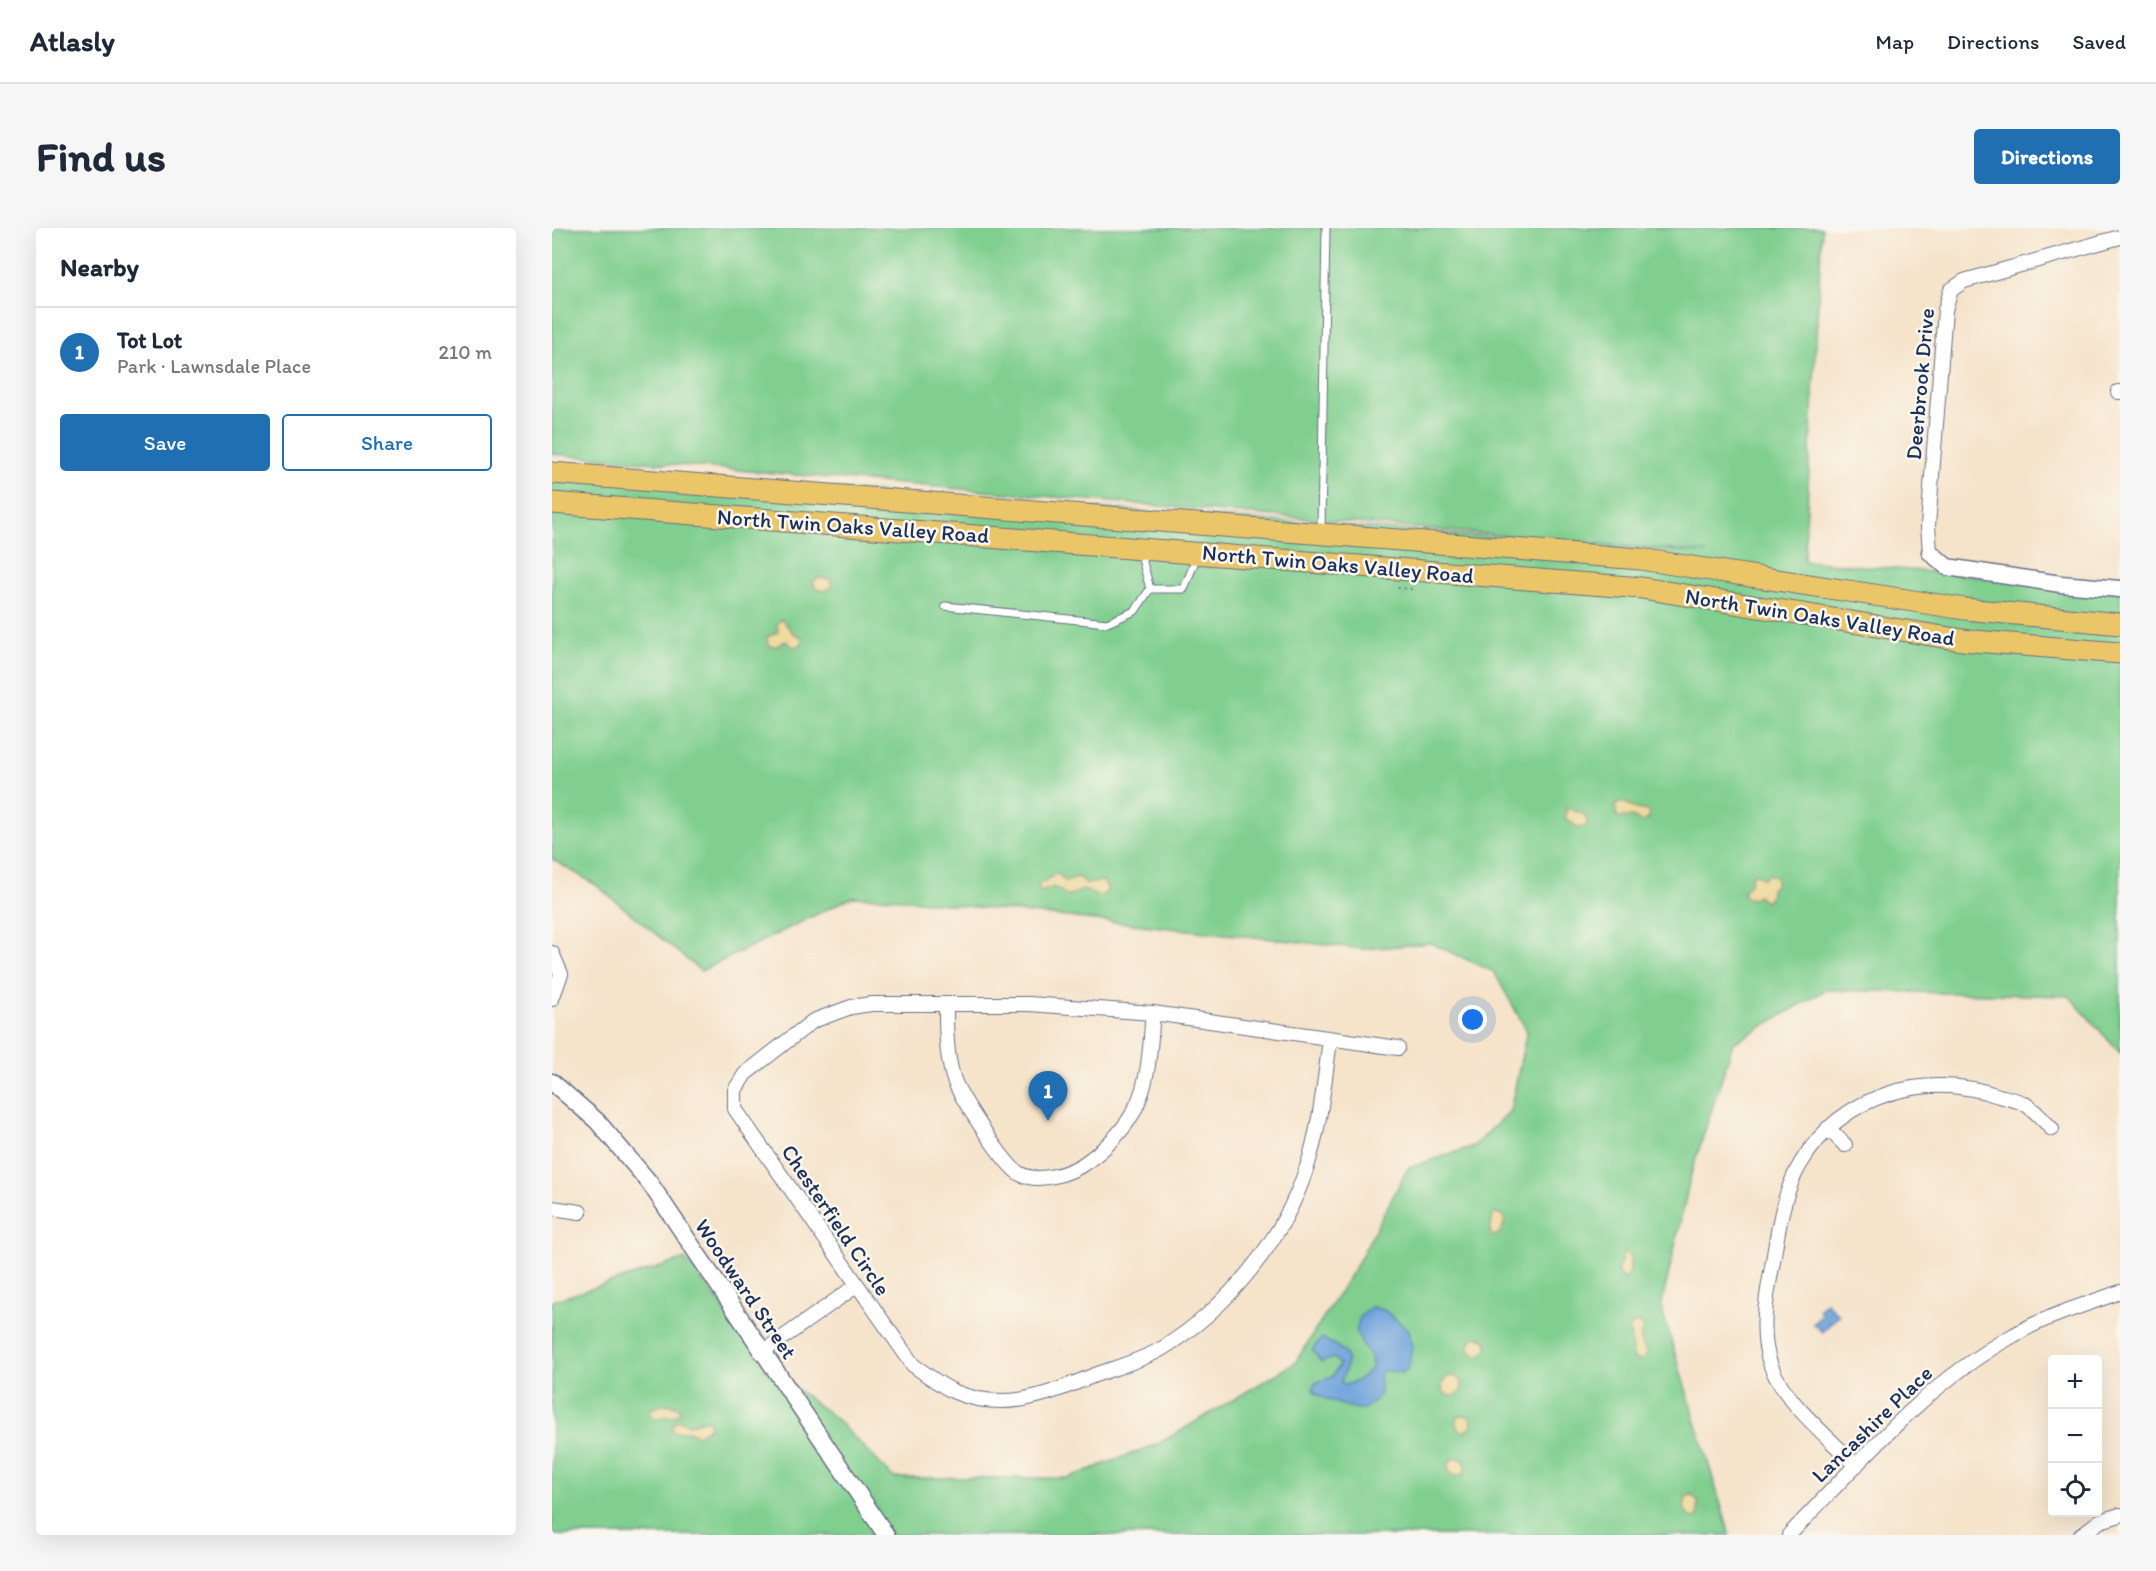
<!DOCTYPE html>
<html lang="en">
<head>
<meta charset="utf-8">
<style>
  body { margin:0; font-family:Itim,sans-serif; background:#f6f6f7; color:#1f2937 }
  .controls { position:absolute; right:18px; bottom:18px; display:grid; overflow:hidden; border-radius:6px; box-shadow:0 6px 24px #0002 }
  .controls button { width:54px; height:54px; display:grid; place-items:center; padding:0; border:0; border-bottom:2px solid #e0e1e3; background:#fff; color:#1f2937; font:30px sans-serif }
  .you { position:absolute; left:921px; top:792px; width:21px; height:21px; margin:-15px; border:4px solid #fff; border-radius:50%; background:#1a73e8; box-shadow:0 0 0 9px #1a73e833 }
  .badge { display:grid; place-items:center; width:39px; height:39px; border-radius:50%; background:#1f6fb2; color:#fff; font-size:20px; font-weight:700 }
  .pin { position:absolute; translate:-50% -50px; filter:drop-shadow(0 2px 3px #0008) }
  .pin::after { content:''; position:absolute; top:32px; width:21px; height:18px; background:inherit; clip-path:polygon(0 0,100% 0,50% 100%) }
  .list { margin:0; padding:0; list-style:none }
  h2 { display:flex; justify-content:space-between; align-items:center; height:78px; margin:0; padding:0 24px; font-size:26px }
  h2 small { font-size:20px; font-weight:400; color:#747a83 }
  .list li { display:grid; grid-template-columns:39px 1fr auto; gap:18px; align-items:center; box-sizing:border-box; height:90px; padding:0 24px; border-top:2px solid #e0e1e3 }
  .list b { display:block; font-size:22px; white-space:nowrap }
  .list p { margin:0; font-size:20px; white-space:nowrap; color:#747a83 }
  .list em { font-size:20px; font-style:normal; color:#747a83 }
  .actions { display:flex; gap:12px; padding:18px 24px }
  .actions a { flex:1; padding:14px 0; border:2px solid #1f6fb2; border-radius:6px; text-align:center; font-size:21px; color:#1f6fb2 }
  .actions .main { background:#1f6fb2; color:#fff }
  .icon { flex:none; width:33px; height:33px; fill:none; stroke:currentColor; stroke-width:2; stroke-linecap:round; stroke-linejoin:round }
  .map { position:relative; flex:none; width:1568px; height:1307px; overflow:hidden; border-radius:6px }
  header { display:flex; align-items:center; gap:36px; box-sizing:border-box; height:84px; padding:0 30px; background:#fff; border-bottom:2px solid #e0e1e3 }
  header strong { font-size:28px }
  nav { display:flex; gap:33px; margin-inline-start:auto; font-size:21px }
  .intro { display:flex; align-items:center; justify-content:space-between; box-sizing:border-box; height:144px; padding:0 36px }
  h1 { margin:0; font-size:42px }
  .button { padding:15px 27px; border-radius:6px; background:#1f6fb2; color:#fff; font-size:21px; font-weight:700 }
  main { display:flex; gap:36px; padding:0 36px }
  aside { flex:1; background:#fff; border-radius:6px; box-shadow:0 6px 24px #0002 }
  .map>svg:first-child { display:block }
</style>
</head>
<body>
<header>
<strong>Atlasly</strong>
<nav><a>Map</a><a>Directions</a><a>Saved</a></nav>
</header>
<div class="intro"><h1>Find us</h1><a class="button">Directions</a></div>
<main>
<aside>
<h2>Nearby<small></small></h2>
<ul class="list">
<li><span class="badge">1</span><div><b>Tot Lot</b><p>Park · Lawnsdale Place</p></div><em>210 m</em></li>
</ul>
<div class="actions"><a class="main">Save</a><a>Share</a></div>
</aside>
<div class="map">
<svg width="1568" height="1307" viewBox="0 0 1568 1307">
  <rect width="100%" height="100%" fill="#fbf7ec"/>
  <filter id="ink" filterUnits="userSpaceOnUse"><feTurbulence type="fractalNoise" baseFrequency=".0167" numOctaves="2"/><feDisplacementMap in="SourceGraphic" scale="12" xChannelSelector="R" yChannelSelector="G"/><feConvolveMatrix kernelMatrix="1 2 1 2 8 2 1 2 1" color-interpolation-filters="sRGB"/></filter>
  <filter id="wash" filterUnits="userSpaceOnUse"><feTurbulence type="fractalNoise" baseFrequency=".008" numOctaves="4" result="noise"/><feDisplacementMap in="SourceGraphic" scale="24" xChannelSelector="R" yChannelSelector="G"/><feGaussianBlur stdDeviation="1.35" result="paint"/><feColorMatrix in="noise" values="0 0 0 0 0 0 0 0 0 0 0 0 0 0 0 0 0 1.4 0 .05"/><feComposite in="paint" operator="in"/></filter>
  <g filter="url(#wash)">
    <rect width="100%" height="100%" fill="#f5e3ca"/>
    <path fill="#80cf8f" stroke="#4e7f76" stroke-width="1.5" d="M0,0H1270L1252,333L1568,360V825L1517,768L1274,762L1181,815L1139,946L1109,1079L1178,1307H0V1073L133,1031L223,1145L282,1189L342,1250H516L608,1215L743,1135L805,1036L856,940L922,918L958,883L975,803L942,744L879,715L813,721L338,670L300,669L149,743L44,657L0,631V240L1155,325L0,226Z"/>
    <path fill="#eeda9e" stroke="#84847e" stroke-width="1.5" d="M266,350L278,351L280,359L273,363L264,361L261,354Z
      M230,391L241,405L250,409L249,417L241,419L234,413L223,419L216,417L215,409L226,404L225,395Z
      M1072,574L1084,581L1096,583L1097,591L1090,594L1080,589H1065L1063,577Z
      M1015,580L1032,586L1036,595L1033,599L1026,600L1013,589Z
      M505,645L513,653L526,649L535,656L551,653L556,661L553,666L546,668L531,662L516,668L502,659L488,664L486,657Z
      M1201,646H1205L1211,650L1217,646L1224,649V656L1219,661L1218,671L1212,674L1206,667L1199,671L1192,668V662L1197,657Z
      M944,985L951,987L953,994L948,1005L942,1009L938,1004L941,987Z
      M1072,1024L1079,1029L1077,1047L1071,1051L1065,1044Z
      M1086,1094L1090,1098L1089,1113L1095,1126L1090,1133L1082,1131C1080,1124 1077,1103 1078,1098Z
      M917 1118a9 9 0 1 1 18 0a9 9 0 1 1-18 0Z
      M890 1158a10 10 0 1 1 20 0a10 10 0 1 1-20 0Z
      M116,1176L126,1179L129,1183L122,1188L102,1190L98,1185L100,1180Z
      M904 1195a8 8 0 1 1 16 0a8 8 0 1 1-16 0Z
      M154,1191L158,1194L157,1200L145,1207L137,1203L122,1204L119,1199L126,1192L138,1196Z
      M896 1239a9 9 0 1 1 18 0a9 9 0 1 1-18 0Z
      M1140,1266L1146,1274V1288L1143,1290L1136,1288L1132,1279L1134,1269Z"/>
    <path fill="#6ea3db" stroke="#44699c" stroke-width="1.5" d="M1274,1074L1287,1087L1270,1104L1261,1096L1270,1087L1266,1082Z
      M819,1079L832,1082L857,1102L860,1119L856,1141L850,1145L831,1142L827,1149C831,1167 828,1171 811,1181C802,1182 765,1170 761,1162L763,1155L780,1149L788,1136L782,1130L769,1134L760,1122L770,1110C793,1124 802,1123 789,1153L793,1157L803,1154L819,1141L820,1133L804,1104L808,1089Z"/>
  </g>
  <g filter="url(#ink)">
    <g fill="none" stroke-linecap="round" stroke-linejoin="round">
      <g stroke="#676e84" stroke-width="9">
        <path id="service" d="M769,303L774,0
          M588,323L598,361H632L645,328
          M393,378L555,395L583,383L598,361"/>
      </g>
      <g stroke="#676e84" stroke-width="16">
        <path id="minor" d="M1566,164H1568
          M1378,324L1376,298L1393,82L1399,62L1412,53L1568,9
          M0,725L9,746L0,771
          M394,776C394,801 394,825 401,849C406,866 453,938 468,946C488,956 520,945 536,933C555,919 574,900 584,879C598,850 598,816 601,785
          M778,812C772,856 768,900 754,942C730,1014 675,1080 611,1120C591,1132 565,1139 543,1147C496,1166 454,1185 403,1164C389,1158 374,1146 361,1137L183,881V862L193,846L261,793L299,779L319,776H477L601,785L846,820
          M1276,900L1293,917
          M0,980L28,984
          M209,1125L304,1058
          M1304,1238C1277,1209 1233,1175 1219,1138C1207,1106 1214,1071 1220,1039C1226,1004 1230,966 1249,935C1291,865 1373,843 1447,868C1455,870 1466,872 1473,876C1483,882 1492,893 1500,901
          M1237,1307C1307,1235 1373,1156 1462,1107C1494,1088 1533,1077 1568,1064
          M1529,1307L1548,1293L1568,1287"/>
      </g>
      <g stroke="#676e84" stroke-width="19">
        <path id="tertiary" d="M1378,324L1395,339L1509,356L1568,361
          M0,854L45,893L97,954L334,1307"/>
      </g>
      <g stroke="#676e84" stroke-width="23">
        <path id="primary" d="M0,245L1088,331L1413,381L1568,396
          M0,275L1090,360L1410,412L1568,425"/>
      </g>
      <path stroke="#676e84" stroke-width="2" stroke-dasharray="1.5 4.5" stroke-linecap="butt" d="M846,360L861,361"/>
      <use href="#service" stroke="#fff" stroke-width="7"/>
      <use href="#minor" stroke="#fff" stroke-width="14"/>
      <use href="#tertiary" stroke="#fff" stroke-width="16"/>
      <use href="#primary" stroke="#ebc669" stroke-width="21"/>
    </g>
  </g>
  <g text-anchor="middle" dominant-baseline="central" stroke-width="5" stroke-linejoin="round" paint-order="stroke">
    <g font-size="22" fill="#1b2f5e" stroke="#fbf7ec">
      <text transform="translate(1368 156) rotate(-85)">Deerbrook Drive</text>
      <text transform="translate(301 298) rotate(4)">North Twin Oaks Valley Road</text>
      <text transform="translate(786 336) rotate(5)">North Twin Oaks Valley Road</text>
      <text transform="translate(1268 389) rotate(9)">North Twin Oaks Valley Road</text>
      <text transform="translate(284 992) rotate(56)">Chesterfield Circle</text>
      <text transform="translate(194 1061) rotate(56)">Woodward Street</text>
      <text transform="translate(1320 1196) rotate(-44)">Lancashire Place</text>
    </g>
  </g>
</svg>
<div class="controls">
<button>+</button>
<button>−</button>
<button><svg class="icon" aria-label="locate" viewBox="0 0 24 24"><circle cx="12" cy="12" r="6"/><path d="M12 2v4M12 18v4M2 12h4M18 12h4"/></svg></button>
</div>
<div class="you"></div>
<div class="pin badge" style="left:496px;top:893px">1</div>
</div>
</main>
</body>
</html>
